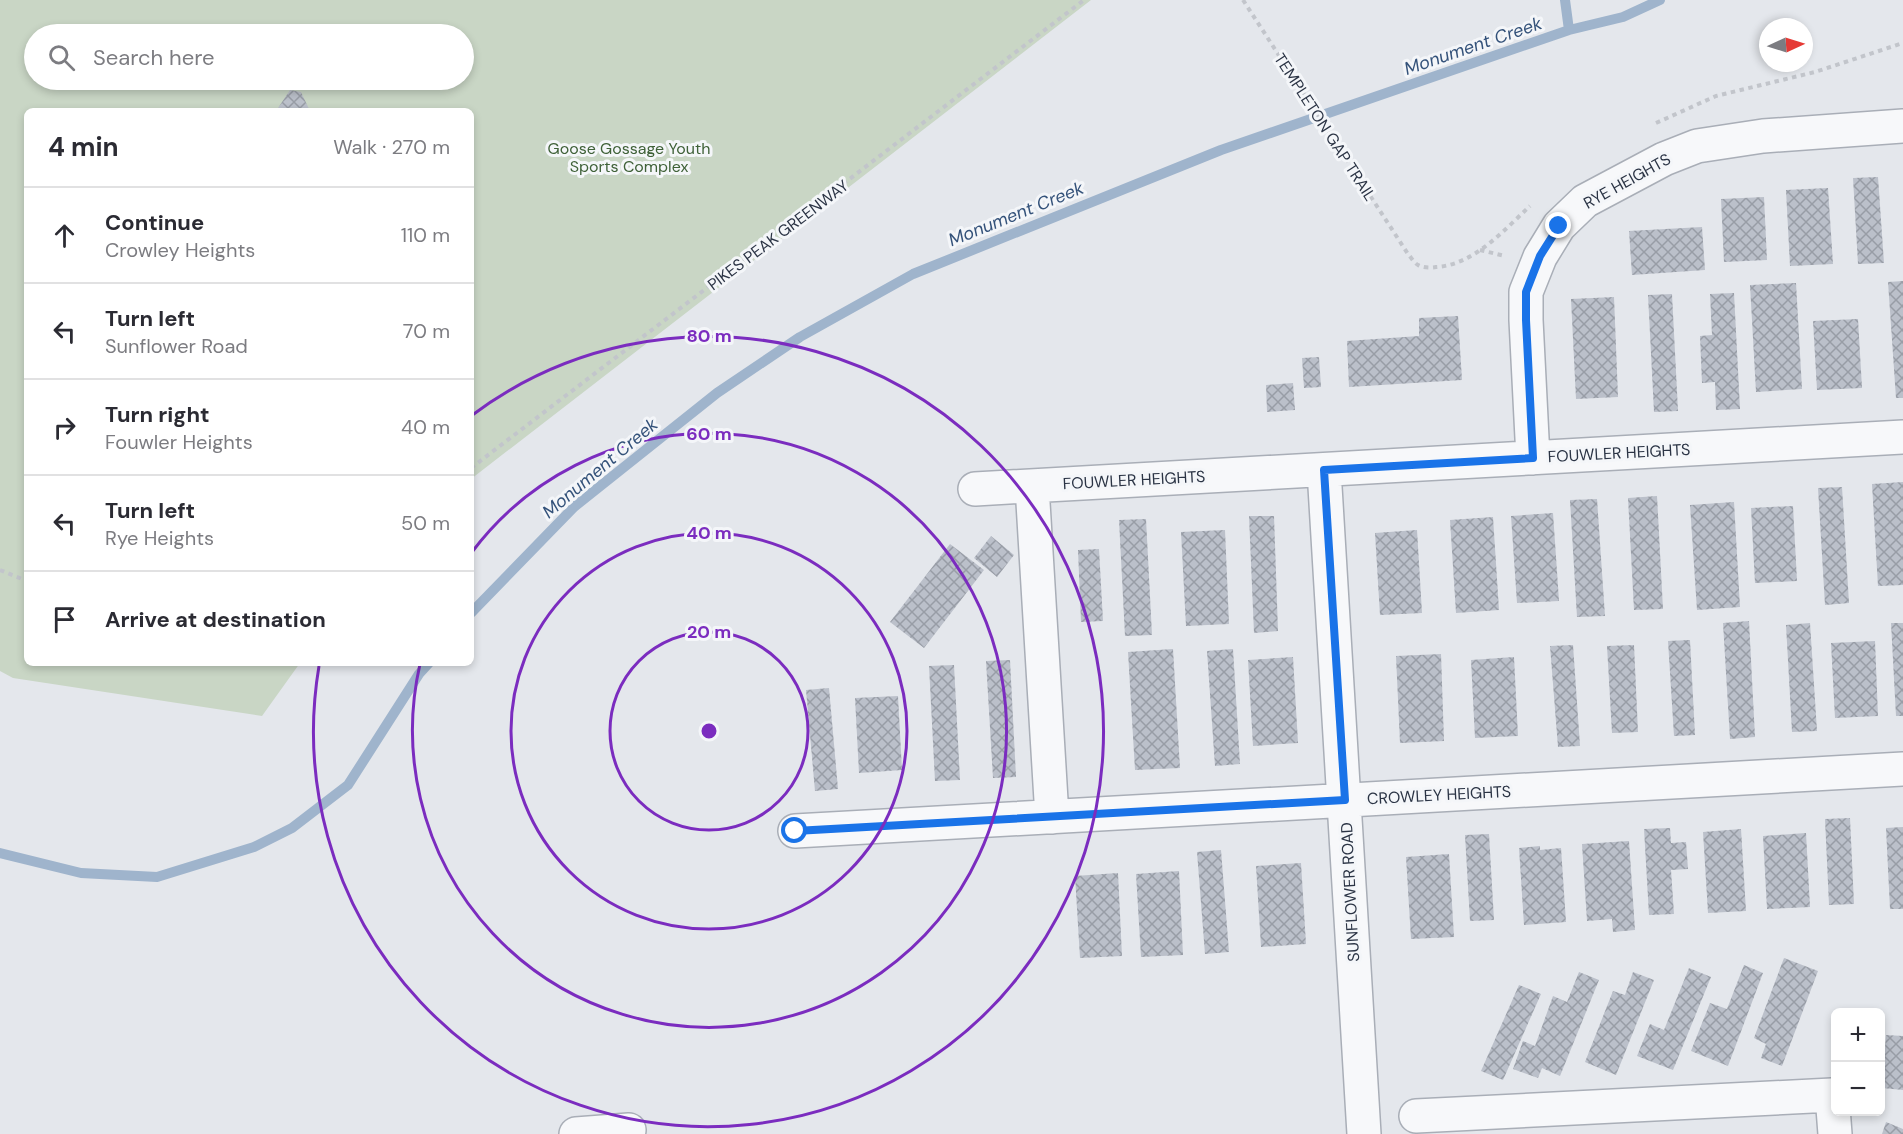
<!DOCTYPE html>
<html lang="en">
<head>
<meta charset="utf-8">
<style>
  body { margin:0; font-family:"DM Sans",sans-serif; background:#f7f7f7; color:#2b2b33 }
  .controls { position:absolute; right:18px; bottom:18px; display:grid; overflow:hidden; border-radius:9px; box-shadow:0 3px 9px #0003 }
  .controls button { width:54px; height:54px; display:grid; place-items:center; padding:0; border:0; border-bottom:2px solid #e1e1e2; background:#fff; color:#2b2b33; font:30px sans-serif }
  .compass { position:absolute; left:1759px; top:18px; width:54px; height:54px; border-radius:50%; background:#fff; box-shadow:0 3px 9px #0003; rotate:86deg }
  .stop { position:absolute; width:18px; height:18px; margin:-14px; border:4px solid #1a73e8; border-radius:50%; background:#fff }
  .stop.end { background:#1a73e8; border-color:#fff; box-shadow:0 2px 6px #0008 }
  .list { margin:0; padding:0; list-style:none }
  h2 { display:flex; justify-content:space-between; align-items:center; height:78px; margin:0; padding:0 24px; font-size:26px }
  h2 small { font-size:20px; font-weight:400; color:#7c7c81 }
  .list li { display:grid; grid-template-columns:39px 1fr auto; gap:18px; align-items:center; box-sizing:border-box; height:96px; padding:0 24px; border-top:2px solid #e1e1e2 }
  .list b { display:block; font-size:22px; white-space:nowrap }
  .list p { margin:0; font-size:20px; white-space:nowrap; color:#7c7c81 }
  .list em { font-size:20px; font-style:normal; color:#7c7c81 }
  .icon { flex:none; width:33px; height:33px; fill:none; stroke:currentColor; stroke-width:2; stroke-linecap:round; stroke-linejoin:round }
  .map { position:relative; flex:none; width:1903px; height:1134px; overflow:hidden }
  .search { position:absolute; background:#fff; box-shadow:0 3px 9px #0003; left:24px; top:24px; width:450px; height:66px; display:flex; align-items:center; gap:15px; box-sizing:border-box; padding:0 21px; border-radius:33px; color:#7c7c81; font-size:22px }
  .panel { position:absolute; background:#fff; box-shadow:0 3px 9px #0003; left:24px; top:108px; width:450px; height:558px; border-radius:9px }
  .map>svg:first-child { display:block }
</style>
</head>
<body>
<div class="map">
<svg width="1903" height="1134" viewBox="0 0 1903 1134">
  <defs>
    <pattern id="building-cross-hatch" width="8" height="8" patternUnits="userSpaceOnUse" patternTransform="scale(1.5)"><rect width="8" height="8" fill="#bbc0ca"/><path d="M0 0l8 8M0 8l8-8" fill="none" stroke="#989da6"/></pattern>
  </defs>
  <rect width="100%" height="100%" fill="#e4e7ec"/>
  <path fill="#c9d6c5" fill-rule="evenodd" d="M0,0H1091L471,479V111H27V663H300L262,716L13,678L0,671ZM34,34H464V80H34Z"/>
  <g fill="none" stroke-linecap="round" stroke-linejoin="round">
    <path stroke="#9fb4cc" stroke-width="10" d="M1565,0L1569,30
      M471,613L574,507L717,393L800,337L913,274L1221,150L1569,30L1623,17L1660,0
      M0,853L81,873L157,877L254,847L292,828L348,785L419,674L429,663"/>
  </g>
  <path fill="url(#building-cross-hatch)" d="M290,90L301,92L310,111H276Z
    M1878,177L1884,263L1858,264L1853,178Z
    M1828,188L1833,264L1790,266L1786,190Z
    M1764,197L1767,260L1724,262L1721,199Z
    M1702,227L1705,270L1632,275L1629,231Z
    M1903,281V398H1896L1888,282Z
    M1796,283L1802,389L1756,392L1750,285Z
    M1734,293L1740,409L1716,410L1715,382L1702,383L1700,336L1712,335L1710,294Z
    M1672,294L1678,411L1654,412L1648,295Z
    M1614,297L1618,397L1576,399L1571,299Z
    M1458,316L1462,380L1349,387L1347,341L1419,336V318Z
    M1858,319L1862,388L1817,390L1813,321Z
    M1319,357L1321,387L1304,388L1302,358Z
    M1293,383L1295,410L1267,412L1266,385Z
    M1903,482V585L1878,586L1872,484Z
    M1842,487L1849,603L1825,605L1818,488Z
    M1657,496L1663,609L1634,610L1628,498Z
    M1597,499L1605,616L1577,617L1570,500Z
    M1734,502L1740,607L1697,610L1690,505Z
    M1793,506L1797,581L1755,583L1751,508Z
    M1553,513L1559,601L1517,603L1511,516Z
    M1249,516H1274L1278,631L1254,633Z
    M1493,517L1499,610L1456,613L1450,520Z
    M1146,519L1152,635L1125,636L1119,520Z
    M1225,530L1229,624L1186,626L1181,532Z
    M1417,530L1422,613L1380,615L1375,533Z
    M991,536L1014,555L997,577L974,558Z
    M950,544L984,570L924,648L890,622Z
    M1099,549L1103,621L1081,622L1078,550Z
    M1749,621L1755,737L1730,739L1723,623Z
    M1810,623L1817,731L1792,732L1786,625Z
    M1891,623H1903V716H1896Z
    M1690,640L1695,735L1674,736L1668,641Z
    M1875,641L1878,716L1835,718L1831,643Z
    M1573,645L1580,746L1558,747L1550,646Z
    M1634,645L1638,732L1612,733L1607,646Z
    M1173,649L1180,768L1135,770L1128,652Z
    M1233,649L1240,764L1215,766L1207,651Z
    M1441,654L1444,741L1400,743L1396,656Z
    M1293,657L1298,743L1253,746L1248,660Z
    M1514,657L1518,736L1475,738L1471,660Z
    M1010,660L1016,777L993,778L986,661Z
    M954,665L960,780L935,781L929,666Z
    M829,688L838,789L815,791L806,690Z
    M898,696L902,770L859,773L855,698Z
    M1850,818L1854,904L1829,905L1825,819Z
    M1903,827V909H1890L1886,828Z
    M1670,828L1671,843L1686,842L1688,869L1671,870L1674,914L1649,915L1644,829Z
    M1741,829L1746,911L1708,913L1703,832Z
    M1806,833L1810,907L1767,909L1763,836Z
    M1489,834L1494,920L1470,921L1465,835Z
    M1629,841L1635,930L1613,932L1612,919L1587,921L1582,844Z
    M1540,846V850L1561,848L1566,922L1524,925L1519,848Z
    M1221,850L1229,952L1205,954L1197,852Z
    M1449,854L1454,937L1411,939L1406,857Z
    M1301,863L1306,944L1261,947L1256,866Z
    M1179,871L1183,955L1141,957L1136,874Z
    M1118,873L1122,956L1080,958L1075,876Z
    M1784,958L1818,971L1782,1066L1761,1058L1766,1044L1754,1038Z
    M1744,965L1763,973L1728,1066L1691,1051L1710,1003L1727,1009Z
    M1689,968L1711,977L1673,1070L1637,1056L1650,1024L1664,1030Z
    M1579,972L1599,980L1560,1076L1542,1068L1538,1078L1513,1069L1523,1041L1535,1046L1553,996L1567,1002Z
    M1633,972L1654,980L1616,1075L1585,1062L1613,991L1625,995Z
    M1519,985L1541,994L1503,1080L1481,1071Z
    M1886,1035L1903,1036V1090L1882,1088Z
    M1886,1122L1903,1129V1134H1882Z"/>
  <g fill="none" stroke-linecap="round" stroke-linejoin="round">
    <g stroke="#a9aeb7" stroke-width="36">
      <path id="minor" d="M1533,458L1526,320V292L1540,257L1559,226L1585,201L1664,159L1697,146L1763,136L1903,126
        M1324,470L1364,1134
        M1032,486L1052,817
        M975,489L1903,437
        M795,831L1903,769
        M1416,1116L1832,1095L1835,1134
        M576,1134L629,1130"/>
    </g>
    <path stroke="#c2c5cb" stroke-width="4" stroke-dasharray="4.5 4.5" stroke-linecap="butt" d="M1243,0L1408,254C1411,257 1414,263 1418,265C1423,268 1431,268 1436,267C1474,265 1504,230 1530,206
      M1656,123L1716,96L1815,72L1903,43
      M1480,250L1505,256
      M471,468L1084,0
      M0,570L27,581"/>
    <use href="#minor" stroke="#f7f8fa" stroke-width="33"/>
  </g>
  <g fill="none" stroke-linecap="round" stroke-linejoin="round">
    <path stroke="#1a73e8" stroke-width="8" d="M795,831L1345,800L1324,470L1533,458L1526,320V292L1540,256L1559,226"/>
  </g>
  <g fill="none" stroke="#7b2cbf" stroke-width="3">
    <circle cx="709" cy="731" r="99"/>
    <circle cx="709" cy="731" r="198"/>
    <path d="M472 552A297 297 0 1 1 420 664"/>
    <path d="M471 416A395 395 0 1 1 319 666"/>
  </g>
  <g text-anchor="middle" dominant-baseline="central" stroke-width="6" stroke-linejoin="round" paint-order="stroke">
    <g font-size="16" fill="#2b3445" stroke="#f4f6f9">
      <text transform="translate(1325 127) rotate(57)">TEMPLETON GAP TRAIL</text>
      <text transform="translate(1627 181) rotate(-29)">RYE HEIGHTS</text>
      <text transform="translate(778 235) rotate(-37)">PIKES PEAK GREENWAY</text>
      <text transform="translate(1619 453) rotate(-3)">FOUWLER HEIGHTS</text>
      <text transform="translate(1134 480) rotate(-3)">FOUWLER HEIGHTS</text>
      <text transform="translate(1439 795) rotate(-3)">CROWLEY HEIGHTS</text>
      <text transform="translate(1350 892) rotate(-93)">SUNFLOWER ROAD</text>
    </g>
    <g font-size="16" fill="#3f6138" stroke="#f4f6f9">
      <text x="629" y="148">Goose Gossage Youth<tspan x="629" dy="18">Sports Complex</tspan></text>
    </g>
    <g font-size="18" font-style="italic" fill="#34527a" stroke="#f4f6f9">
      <text transform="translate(1473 46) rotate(-19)">Monument Creek</text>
      <text transform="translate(1016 214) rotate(-22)">Monument Creek</text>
      <text transform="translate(600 468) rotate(-40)">Monument Creek</text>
    </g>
  </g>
  <circle cx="709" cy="731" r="9" fill="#7b2cbf" stroke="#f4f6f9" stroke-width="3"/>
  <g font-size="18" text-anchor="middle" font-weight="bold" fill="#7b2cbf" stroke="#f4f6f9" stroke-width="6" stroke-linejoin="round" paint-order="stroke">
    <text x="709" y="342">80 m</text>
    <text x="709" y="440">60 m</text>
    <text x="709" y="539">40 m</text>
    <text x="709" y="638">20 m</text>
  </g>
</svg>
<div class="controls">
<button>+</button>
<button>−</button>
</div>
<svg class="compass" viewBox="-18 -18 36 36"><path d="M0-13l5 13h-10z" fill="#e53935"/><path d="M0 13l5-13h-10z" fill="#7c7c81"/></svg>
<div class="stop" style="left:795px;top:831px"></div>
<div class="stop end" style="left:1559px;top:226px"></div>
<div class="search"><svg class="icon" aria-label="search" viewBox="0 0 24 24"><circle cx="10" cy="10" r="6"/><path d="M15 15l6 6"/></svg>Search here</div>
<section class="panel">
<h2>4 min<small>Walk · 270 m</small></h2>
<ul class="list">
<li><svg class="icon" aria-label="ahead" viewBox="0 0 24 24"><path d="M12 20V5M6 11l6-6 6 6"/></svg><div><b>Continue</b><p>Crowley Heights</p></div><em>110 m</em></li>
<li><svg class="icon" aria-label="left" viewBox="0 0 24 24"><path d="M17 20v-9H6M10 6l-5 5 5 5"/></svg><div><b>Turn left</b><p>Sunflower Road</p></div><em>70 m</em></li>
<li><svg class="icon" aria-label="right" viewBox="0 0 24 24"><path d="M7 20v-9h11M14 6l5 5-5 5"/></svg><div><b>Turn right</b><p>Fouwler Heights</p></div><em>40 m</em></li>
<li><svg class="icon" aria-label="left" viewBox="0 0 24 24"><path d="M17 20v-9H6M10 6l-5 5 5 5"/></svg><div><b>Turn left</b><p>Rye Heights</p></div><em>50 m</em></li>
<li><svg class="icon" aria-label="arrive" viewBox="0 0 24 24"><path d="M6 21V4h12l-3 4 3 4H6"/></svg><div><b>Arrive at destination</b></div></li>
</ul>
</section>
</div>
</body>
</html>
